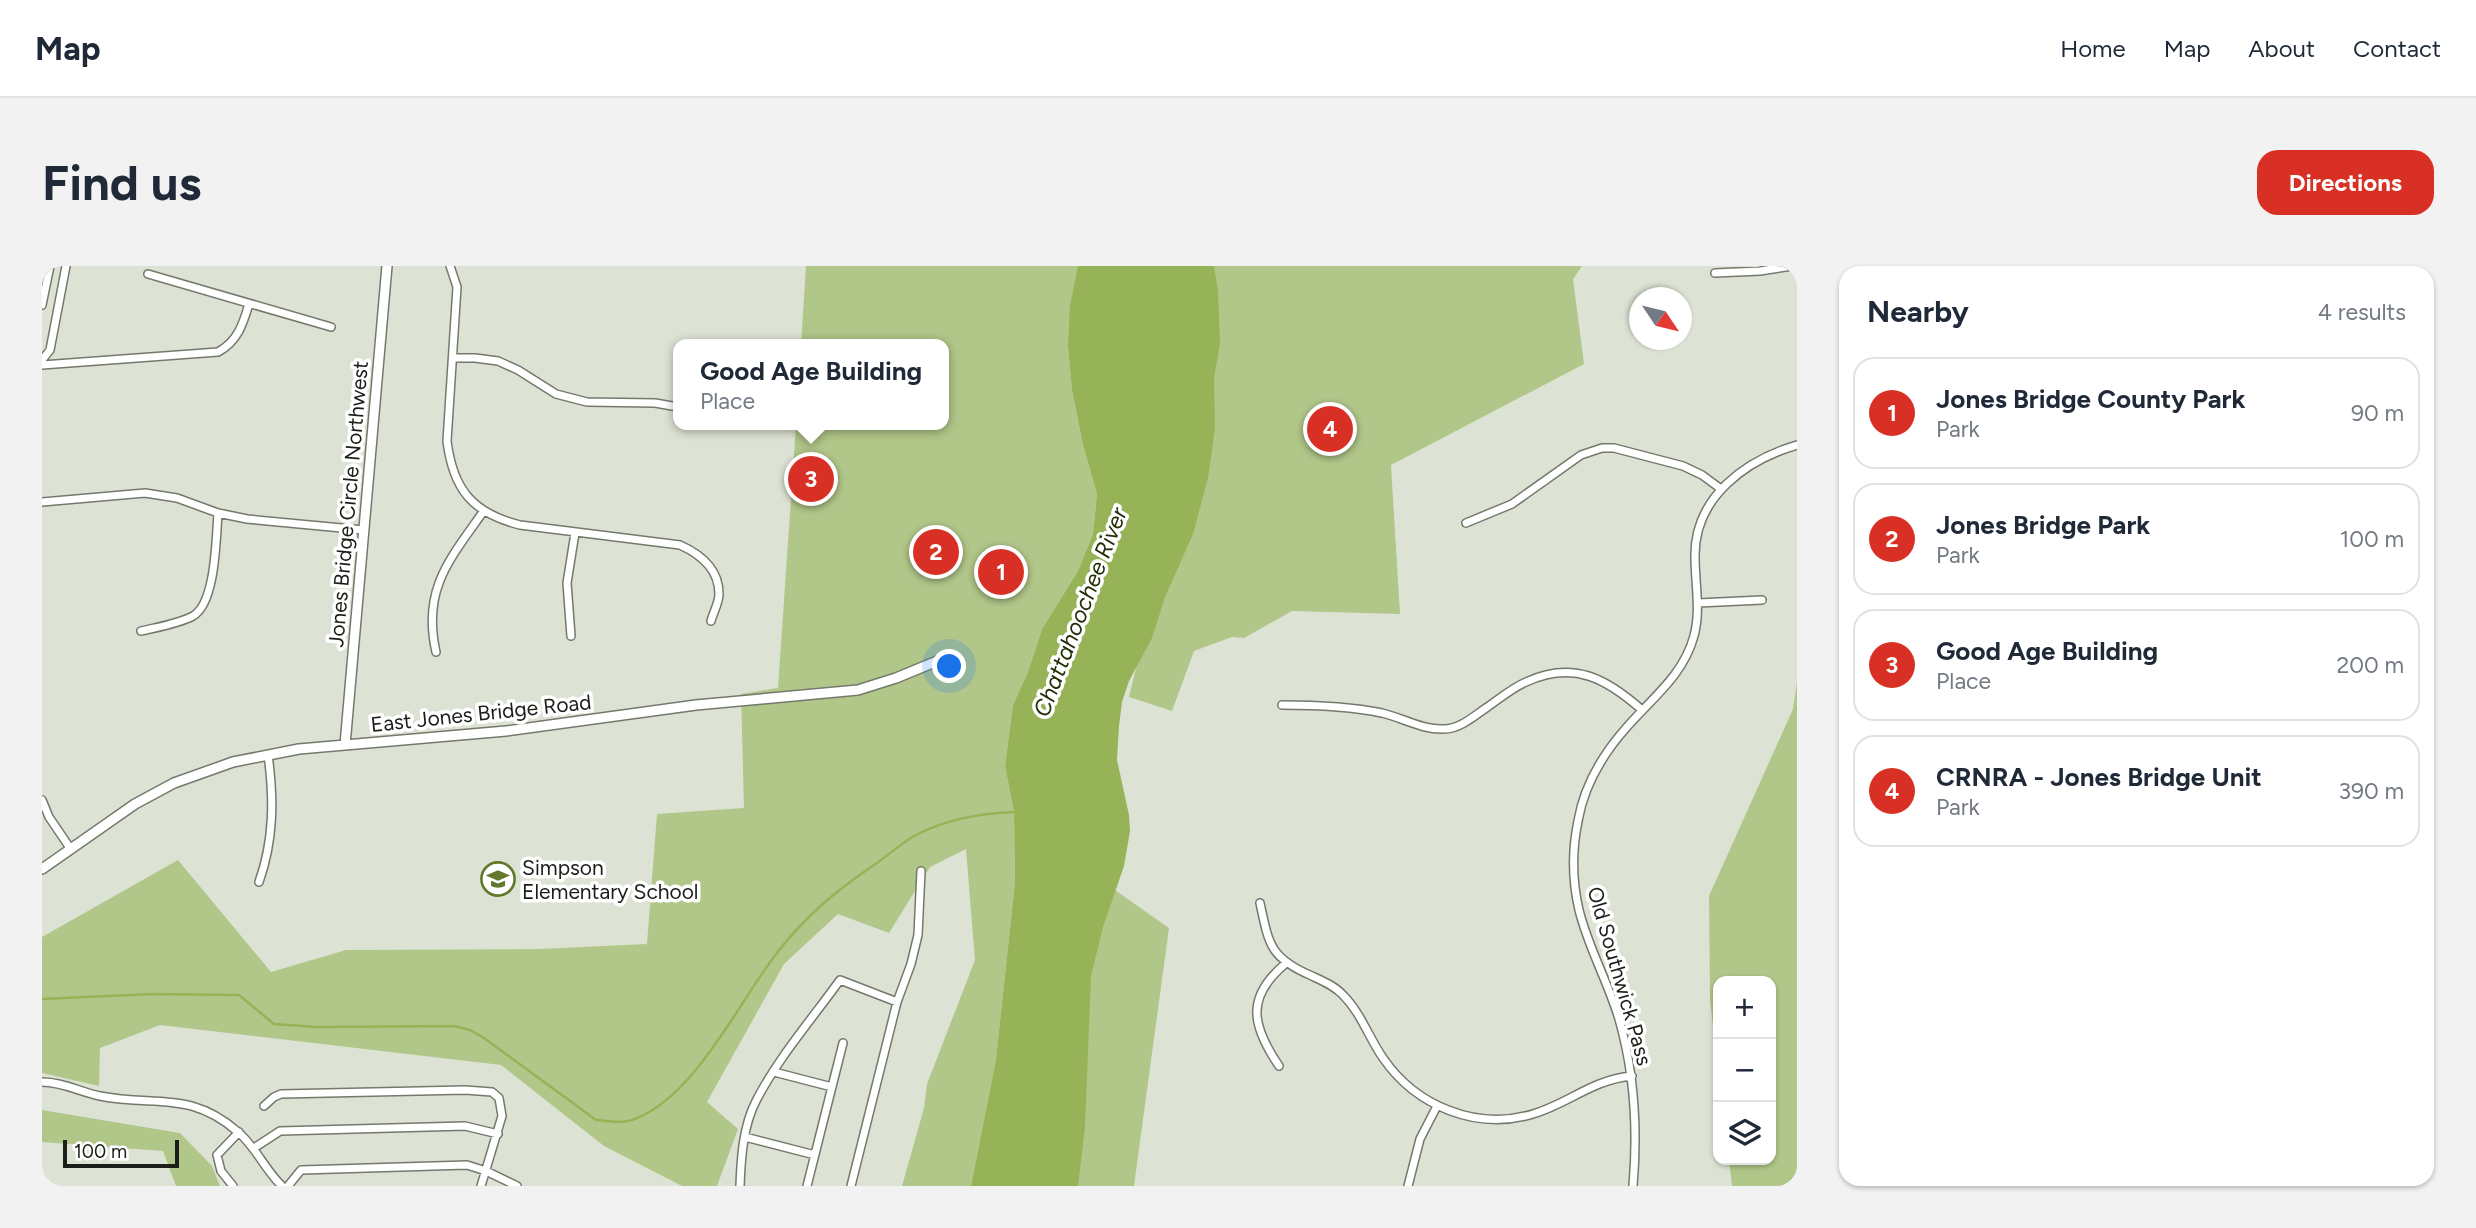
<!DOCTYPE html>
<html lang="en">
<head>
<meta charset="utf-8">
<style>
  body { margin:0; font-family:Figtree,sans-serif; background:#f2f2f3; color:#1f2937 }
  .controls { position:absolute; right:21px; bottom:21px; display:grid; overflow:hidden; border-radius:14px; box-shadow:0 2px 5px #0004 }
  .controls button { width:63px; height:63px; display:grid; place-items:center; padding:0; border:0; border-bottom:2px solid #e0e1e3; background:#fff; color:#1f2937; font:35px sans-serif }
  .compass { position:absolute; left:1587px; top:21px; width:63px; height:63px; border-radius:50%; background:#fff; box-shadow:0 2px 5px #0004; rotate:125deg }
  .scale { position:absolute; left:21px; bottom:18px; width:116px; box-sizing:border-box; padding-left:7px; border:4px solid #1b1d18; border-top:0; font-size:19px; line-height:24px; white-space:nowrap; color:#1b1d18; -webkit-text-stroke:5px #fff; paint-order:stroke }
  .you { position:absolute; left:908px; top:401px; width:24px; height:24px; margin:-18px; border:5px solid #fff; border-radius:50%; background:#1a73e8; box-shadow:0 0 0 10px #1a73e833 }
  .badge { display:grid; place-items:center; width:46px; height:46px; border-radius:50%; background:#d93025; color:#fff; font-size:23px; font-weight:700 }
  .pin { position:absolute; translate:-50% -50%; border:4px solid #fff; box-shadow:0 2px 7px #0006 }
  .popup { position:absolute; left:631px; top:73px; width:276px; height:91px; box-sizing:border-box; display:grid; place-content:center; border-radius:14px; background:#fff; filter:drop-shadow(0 2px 5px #0005); font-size:23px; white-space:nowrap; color:#747a83 }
  .popup b { font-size:26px; color:#1f2937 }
  .popup::after { content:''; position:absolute; left:50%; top:100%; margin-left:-14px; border:14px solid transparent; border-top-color:#fff }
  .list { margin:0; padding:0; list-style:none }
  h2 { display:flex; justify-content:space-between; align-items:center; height:91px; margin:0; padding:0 28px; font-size:30px }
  h2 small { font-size:23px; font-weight:400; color:#747a83 }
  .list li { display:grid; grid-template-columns:46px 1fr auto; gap:21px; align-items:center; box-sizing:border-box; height:112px; margin:0 14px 14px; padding:0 14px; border:2px solid #e0e1e3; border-radius:21px }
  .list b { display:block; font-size:26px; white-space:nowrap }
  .list p { margin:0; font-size:23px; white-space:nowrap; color:#747a83 }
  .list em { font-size:23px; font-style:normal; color:#747a83 }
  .icon { flex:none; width:38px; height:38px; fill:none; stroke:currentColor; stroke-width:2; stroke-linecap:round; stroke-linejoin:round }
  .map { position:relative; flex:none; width:1755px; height:920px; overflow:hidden; border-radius:21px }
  header { display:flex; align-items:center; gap:42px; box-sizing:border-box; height:98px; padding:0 35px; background:#fff; border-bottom:2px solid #e0e1e3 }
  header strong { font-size:33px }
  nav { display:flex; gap:38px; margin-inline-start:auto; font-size:24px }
  .intro { display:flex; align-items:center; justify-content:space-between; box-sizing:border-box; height:168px; padding:0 42px }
  h1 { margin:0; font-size:49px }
  .button { padding:18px 32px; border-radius:21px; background:#d93025; color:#fff; font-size:24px; font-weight:700 }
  main { display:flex; gap:42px; padding:0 42px }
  aside { flex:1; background:#fff; border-radius:21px; box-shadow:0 2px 5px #0004 }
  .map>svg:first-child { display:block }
</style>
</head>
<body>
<header>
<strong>Map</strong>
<nav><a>Home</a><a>Map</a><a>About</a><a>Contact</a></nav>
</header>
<div class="intro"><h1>Find us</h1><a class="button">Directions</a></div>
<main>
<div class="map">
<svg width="1755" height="920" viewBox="0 0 1755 920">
  <rect width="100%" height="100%" fill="#dde3d4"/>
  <path fill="#b1c689" d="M764,0H1036L1026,81L1030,124L1041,179L1055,228L1051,268L1036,305L1000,363L986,406L971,439L963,500L972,546L973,616L954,793L929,920H860L882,842L885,818L933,694L924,583L888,601L847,667L796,648L742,698L665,836L696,863L675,920H640L562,880L459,799L118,759L58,782L57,820L0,807V671L136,594L229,706L304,684L498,683L605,678L615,548L702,542L699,428L736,422L754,159H902V78H759Z
    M1167,0H1540L1531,13L1542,98L1349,199L1358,348L1250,345L1202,372L1190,371L1152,385L1130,445L1087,431L1108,345Z
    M1755,416V920H1690L1687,894H1729V715H1676V806L1668,733L1667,630L1751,443Z
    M1043,603L1127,662L1092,920H1027Z
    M0,844L138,867L170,900L178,920H134L121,885L0,876Z"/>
  <path fill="#96b357" d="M1036,0H1172L1176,25L1178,77L1172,112L1173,162L1166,212L1151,268L1123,331L1110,372L1087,415L1080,436L1077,460L1075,494L1087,549L1088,565L1082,600L1061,661L1049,710L1043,861L1036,920H929L954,793L973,616L972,546L963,500L971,439L986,406L1000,363L1036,305L1051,268L1055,228L1041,179L1030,124L1026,81L1028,40Z"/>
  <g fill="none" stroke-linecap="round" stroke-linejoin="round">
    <path stroke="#96b357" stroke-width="2.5" d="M0,733L109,728L197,729L232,758L275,761L412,760L428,764L442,772L554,854C566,855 579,858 590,854C654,832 698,732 738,683C766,648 795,624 832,599C847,589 860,576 876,568C906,553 939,547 973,546"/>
    <g stroke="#74796c" stroke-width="10">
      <path id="minor" d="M408,0L415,21L405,175C411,223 430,247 478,259L638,279C658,288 677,303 677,328C677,337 671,347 669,355
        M1673,7L1718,5L1750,0
        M106,8L289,61
        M0,39L8,0
        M412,92H433L456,95L476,104L514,128L545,136L613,137L636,141
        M0,94L8,84L24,0
        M0,99L176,86C196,75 201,58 207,38
        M0,236L103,227L135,232L176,247L205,253L321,264
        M1424,257L1470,238L1539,189L1560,182H1572L1641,200L1660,209L1679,223
        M1656,337L1720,334
        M99,365C116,361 136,358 151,350C174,337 174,271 176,247
        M529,370L525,317L533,267
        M394,386C380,324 407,294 441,246
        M1240,439C1274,439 1306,440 1340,447C1361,452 1380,464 1402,463C1418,463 1432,450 1444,442C1457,433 1470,422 1484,416C1532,394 1565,413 1600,444
        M0,534L7,551L28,582
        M217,616C232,574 232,532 226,489
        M1218,637C1227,679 1228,692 1270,710C1281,715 1293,720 1301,729C1319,747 1327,772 1341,792C1374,840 1434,865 1491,848C1528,837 1549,814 1590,810
        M1237,800C1210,760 1203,732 1243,698
        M732,806L790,821
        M0,816C21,816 38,826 58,830C113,841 148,824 196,866C214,881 223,904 240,920
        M222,840L232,831L239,828L423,824L450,826L457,832L460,850L439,920
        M703,871L773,889
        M212,882L238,865L423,860L456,868
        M191,920L179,905L175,889L197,866
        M246,920L259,904L425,899L444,905L475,920
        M698,920C699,892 701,860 714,835C736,792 770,753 798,714L855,736
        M765,920L801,777
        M809,920L855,736L869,698L876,669L879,605
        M1366,920L1378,873L1395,840
        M1591,920C1596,862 1593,809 1577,753C1566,716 1546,681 1537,644C1530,614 1530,584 1536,555C1542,520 1561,488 1584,462C1610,432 1641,410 1652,370C1659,344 1653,318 1653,291C1652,231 1704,194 1755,179"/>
    </g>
    <g stroke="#74796c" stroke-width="12">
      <path id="tertiary" d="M303,479L345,0
        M0,603L93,538L132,517L191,496L257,483L464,465L654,439L816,424L854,412L905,391"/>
    </g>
    <use href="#minor" stroke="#fff" stroke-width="7"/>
    <use href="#tertiary" stroke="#fff" stroke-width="9"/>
  </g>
  <defs>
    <g id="school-ring" transform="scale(1.75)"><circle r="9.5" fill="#fff" stroke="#62792b" stroke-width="1.5"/><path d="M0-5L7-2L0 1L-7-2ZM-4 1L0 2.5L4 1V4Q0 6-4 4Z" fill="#62792b"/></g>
  </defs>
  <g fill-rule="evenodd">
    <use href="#school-ring" x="456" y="613"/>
  </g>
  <g text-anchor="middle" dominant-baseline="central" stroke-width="7" stroke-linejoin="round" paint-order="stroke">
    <g font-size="21" fill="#1b1d18" stroke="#fff">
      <text transform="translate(306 238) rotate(-85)">Jones Bridge Circle Northwest</text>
      <text transform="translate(439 447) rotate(-6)">East Jones Bridge Road</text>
      <text transform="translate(1578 710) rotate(74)">Old Southwick Pass</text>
    </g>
    <g font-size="21" fill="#1b1d18" stroke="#fff" text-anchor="start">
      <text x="480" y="601">Simpson<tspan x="480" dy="24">Elementary School</tspan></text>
    </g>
    <g font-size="23" font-style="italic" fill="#242f08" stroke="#fff">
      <text transform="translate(1038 346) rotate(-69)">Chattahoochee River</text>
    </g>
  </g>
</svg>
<div class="controls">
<button>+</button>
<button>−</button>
<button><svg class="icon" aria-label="layers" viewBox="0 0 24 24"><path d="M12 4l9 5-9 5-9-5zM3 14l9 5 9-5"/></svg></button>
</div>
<svg class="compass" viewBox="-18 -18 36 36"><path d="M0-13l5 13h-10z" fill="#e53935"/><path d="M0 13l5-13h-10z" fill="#747a83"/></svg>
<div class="scale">100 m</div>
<div class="you"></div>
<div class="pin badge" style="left:959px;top:306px">1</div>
<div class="pin badge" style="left:894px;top:286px">2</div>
<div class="pin badge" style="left:769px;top:213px">3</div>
<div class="popup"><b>Good Age Building</b>Place</div>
<div class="pin badge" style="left:1288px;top:163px">4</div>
</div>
<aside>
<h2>Nearby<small>4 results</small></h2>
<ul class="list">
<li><span class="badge">1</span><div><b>Jones Bridge County Park</b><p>Park</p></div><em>90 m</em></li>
<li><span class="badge">2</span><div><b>Jones Bridge Park</b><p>Park</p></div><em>100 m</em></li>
<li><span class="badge">3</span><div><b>Good Age Building</b><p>Place</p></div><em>200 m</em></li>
<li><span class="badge">4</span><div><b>CRNRA - Jones Bridge Unit</b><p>Park</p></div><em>390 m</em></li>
</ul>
</aside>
</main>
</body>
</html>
